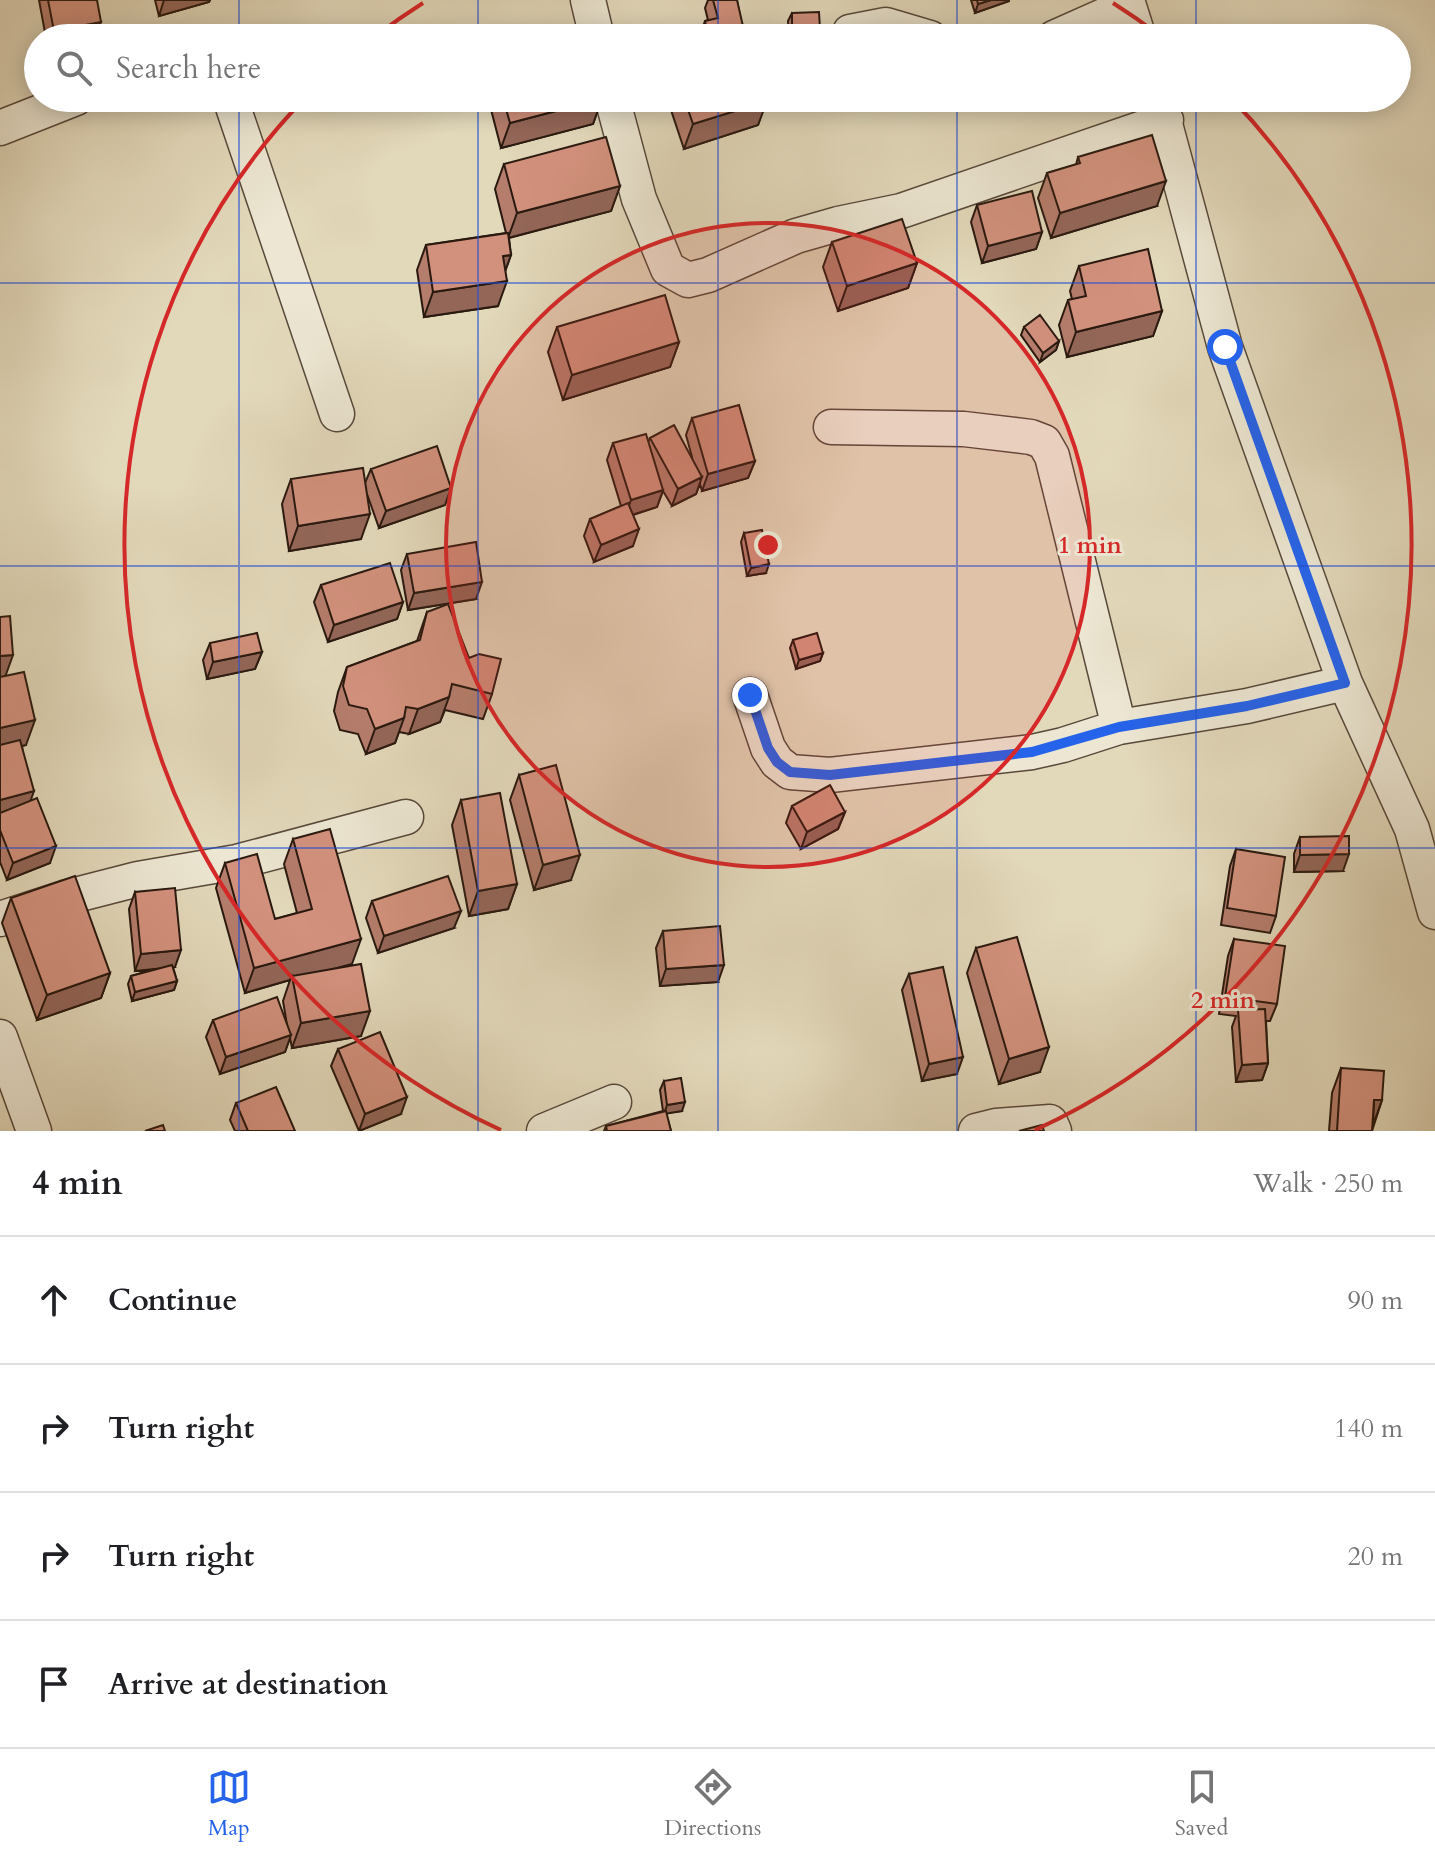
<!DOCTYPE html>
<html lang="en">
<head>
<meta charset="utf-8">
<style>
  body { margin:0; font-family:Cardo,serif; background:#f6f6f6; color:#202124 }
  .stop { position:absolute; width:24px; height:24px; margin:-18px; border:6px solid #2563eb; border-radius:50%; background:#fff }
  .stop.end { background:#2563eb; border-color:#fff; box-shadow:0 2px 8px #0008 }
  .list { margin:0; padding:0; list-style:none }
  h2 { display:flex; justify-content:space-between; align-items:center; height:104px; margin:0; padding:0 32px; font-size:34px }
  h2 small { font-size:26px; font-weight:400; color:#757577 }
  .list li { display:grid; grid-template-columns:52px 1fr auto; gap:24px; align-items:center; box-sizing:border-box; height:128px; padding:0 32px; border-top:2px solid #e0e0e0 }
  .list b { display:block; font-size:30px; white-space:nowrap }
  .list em { font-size:26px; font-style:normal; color:#757577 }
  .icon { flex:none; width:44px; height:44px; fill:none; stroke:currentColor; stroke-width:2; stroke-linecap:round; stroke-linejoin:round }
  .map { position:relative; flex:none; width:1435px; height:1131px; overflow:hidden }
  .search { position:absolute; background:#fff; box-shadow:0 4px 20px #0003; left:24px; right:24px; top:24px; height:88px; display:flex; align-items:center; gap:20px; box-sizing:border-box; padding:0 28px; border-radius:44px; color:#757577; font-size:30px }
  .sheet { height:616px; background:#fff }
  nav { display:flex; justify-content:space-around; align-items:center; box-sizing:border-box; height:112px; border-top:2px solid #e0e0e0; background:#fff; font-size:22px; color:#757577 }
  nav a { display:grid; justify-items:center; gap:4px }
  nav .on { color:#2563eb }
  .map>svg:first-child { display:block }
</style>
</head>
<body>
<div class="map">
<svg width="1435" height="1131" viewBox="0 0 1435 1131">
  <rect width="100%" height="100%" fill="#e2d8ba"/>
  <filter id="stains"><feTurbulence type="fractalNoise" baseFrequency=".0025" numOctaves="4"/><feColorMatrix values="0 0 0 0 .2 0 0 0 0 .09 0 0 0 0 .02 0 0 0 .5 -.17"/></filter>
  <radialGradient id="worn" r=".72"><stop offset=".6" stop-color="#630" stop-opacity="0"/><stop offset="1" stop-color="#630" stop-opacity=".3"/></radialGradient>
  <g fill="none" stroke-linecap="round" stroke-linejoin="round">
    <g stroke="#58493a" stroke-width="37">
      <path id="minor" d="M588,0L597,38
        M1127,0L1139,38
        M850,32L886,25L930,38
        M1054,38L1128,5
        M230,98L337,414
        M612,98L639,199L668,269L688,280L708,275L796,236L838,224L901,211L1166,120
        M1158,98L1225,347L1345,683L1412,829L1435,912
        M0,128L76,98
        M831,427L964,429L1031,437L1044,442L1052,456L1119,727
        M750,695L768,748L777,762L790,772L830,775L1032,752L1063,745L1119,727L1247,706L1345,683
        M0,919L64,898L138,879L237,862L406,817
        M0,1037L34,1131
        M544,1131L614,1102
        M976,1131L996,1126L1050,1122L1054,1131"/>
    </g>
    <use href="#minor" stroke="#ece6d2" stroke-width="34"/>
  </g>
  <path fill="#b57d6c" stroke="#2a190f" stroke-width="2" d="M39,0H97L95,38H46Z
    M155,0H210L209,2L159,16Z
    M708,0H737L744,38H699L705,21L708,20L705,8Z
    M971,0H1009V1L975,13Z
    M792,13L820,29L817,38H789L788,21Z
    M488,98H602L593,124L501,148Z
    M669,98H767L758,125L684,149L668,101Z
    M1078,157L1157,206L1051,238L1038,198L1047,173L1076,165Z
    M504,164L620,186L611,211L509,238L511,255L505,271L498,306L424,317L417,270L426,245L506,233L495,189Z
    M977,205L1042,232L1036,249L982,263L971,222Z
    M832,242L917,263L908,288L838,311L823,267Z
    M1079,266L1162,311L1153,336L1067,357L1059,325L1068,300L1072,299L1070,291Z
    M557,327L679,342L670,367L563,400L548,352Z
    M1024,327L1059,341L1056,350L1040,362L1021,335Z
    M692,418L755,461L748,478L702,491L700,484L696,494L672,506L663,491L657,507L633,515V546L594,562L584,536L590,519L621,506L607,460L613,443L648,442L650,438L692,457L686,435Z
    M371,469L451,488L445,505L379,528L367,494L361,539L289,551L282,504L291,479L365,483Z
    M744,533L766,573L747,576L741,542Z
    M407,554L476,599L408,610L401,570Z
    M321,585L403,602L397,619L328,642L314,602Z
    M427,612L469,658L492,694L483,719L445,710L440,722L409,734L399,732L395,743L366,754L358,734L340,730L334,711L338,692L347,667L417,641Z
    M0,617L6,676L26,745L22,746L30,801L50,863L7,880L0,862Z
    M793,640L823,653L820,661L796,669L790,648Z
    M210,643L262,652L255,669L207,679L203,660Z
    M519,775L571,880L534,890L510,800Z
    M461,800L517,884L508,909L469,916L452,825Z
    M792,806L845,812L838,829L801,849L786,823Z
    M1300,837L1343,871L1294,872V854Z
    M293,839L352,964L335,968L361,1036L292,1048L290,1038L285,1052L220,1074L206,1037L213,1020L287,1025L283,1001L290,980L245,993L216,888L225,863L275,919L297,913L284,864Z
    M1236,849L1276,916L1270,933L1221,925L1230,866Z
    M135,892L175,967H173L177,981L174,990L132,1001L128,984L131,976L155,969L135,971L129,909Z
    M11,898L110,973L101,998L37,1020L2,923Z
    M372,901L454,928L378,953L366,918Z
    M663,931L718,982L660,986L656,948Z
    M1234,939L1277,1004L1270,1021H1266L1268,1063L1262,1080L1236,1082L1232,1027L1236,1016L1219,1014L1228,956Z
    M976,948L1040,1072L999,1084L967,973Z
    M909,974L957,1074L922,1081L902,990Z
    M338,1049L401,1114L359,1131L331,1066Z
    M1341,1068L1382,1100L1372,1131H1329L1332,1093Z
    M664,1081L682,1111L666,1113L671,1131H604L606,1126L663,1111L660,1090Z
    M236,1103L295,1131H235L230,1120Z"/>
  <path fill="#936658" stroke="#2a190f" stroke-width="2" d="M164,0H210L209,2L159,16Z
    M991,0H1009V1L975,13L978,4Z
    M101,22L95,38H51L54,31Z
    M820,29L817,38H789L792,30Z
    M602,99L593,124L501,148L510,123Z
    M767,101L758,125L684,149L693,124Z
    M1166,181L1157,206L1051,238L1060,213Z
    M620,186L611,211L508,238L517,213Z
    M1042,232L1036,249L982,263L988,246Z
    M511,255L502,280L503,256Z
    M917,263L908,288L838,311L847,286Z
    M507,281L498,306L424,317L433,292Z
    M1162,311L1153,336L1067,357L1076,332Z
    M1059,341L1056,350L1040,362L1043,353Z
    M679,342L670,367L563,400L572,375Z
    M755,461L748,478L702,491L708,474Z
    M702,477L696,494L672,506L678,489Z
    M451,488L445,505L379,528L386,511Z
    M663,490L657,507L625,517L631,500Z
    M370,514L361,539L289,551L298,526Z
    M639,529L633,546L594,562L601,545Z
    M769,564L766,573L747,576L751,568Z
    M482,582L476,599L408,610L414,593Z
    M403,602L397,619L328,642L334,625Z
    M262,652L255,669L207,679L213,662Z
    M823,653L820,661L796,669L799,660Z
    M13,655L4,680L0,681V656Z
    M449,697L440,722L409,734L418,709Z
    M404,718L395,743L366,754L375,729Z
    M35,720L26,745L0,751V728Z
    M34,791L28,808L0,815V800Z
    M845,812L838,829L801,849L807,832Z
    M56,846L50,863L7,880L13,863Z
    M1349,854L1343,871L1294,872L1300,855Z
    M580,855L571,880L534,890L543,865Z
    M517,884L508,909L469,916L478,891Z
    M461,911L454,928L378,953L384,936Z
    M361,939L352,964L293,980L292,976L290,980L245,993L254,968Z
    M181,950L175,967L135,971L141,954Z
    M724,965L718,982L660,986L666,969Z
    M110,973L101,998L37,1020L47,995Z
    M177,981L174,990L132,1001L135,992Z
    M370,1011L361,1036L292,1048L301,1023Z
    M291,1035L285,1052L220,1074L226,1057Z
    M1049,1047L1040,1072L999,1084L1009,1059Z
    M963,1057L957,1074L922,1081L929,1064Z
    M1268,1063L1262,1080L1236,1082L1242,1065Z
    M407,1097L401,1114L359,1131L365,1114Z
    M1374,1100H1382L1373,1125Z
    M685,1102L682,1111L664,1114L667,1105Z"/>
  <path fill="#d2917d" stroke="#2a190f" stroke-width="2" d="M48,0H97L101,22L54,31Z
    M713,0H737L745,35L731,38H709L705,21L718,18Z
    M977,0H991L978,4Z
    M819,12L820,29L792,30V13Z
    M584,33L586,38H564Z
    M503,98H602V99L510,123Z
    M684,98H767V101L693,124Z
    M1152,135L1166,181L1060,213L1047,173L1080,163L1078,157Z
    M606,137L620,186L517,213L504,164Z
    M1032,191L1042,232L988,246L977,205Z
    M902,219L917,263L847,286L832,242Z
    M508,233L511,255L503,256L507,281L433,292L426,245Z
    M1148,249L1162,311L1076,332L1068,300L1086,296L1079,266Z
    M665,295L679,342L572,375L557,327Z
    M1040,315L1059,341L1043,353L1024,327Z
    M739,405L755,461L708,474L692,418Z
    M674,425L702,477L678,489L650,438Z
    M646,434L663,490L631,500L613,443Z
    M437,446L451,488L386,511L371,469Z
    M363,468L370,514L298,526L291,479Z
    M628,503L639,529L601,545L590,519Z
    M762,530L769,564L751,568L744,533Z
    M476,542L482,582L414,593L407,554Z
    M390,563L403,602L334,625L321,585Z
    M448,604L469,658L479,654L501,659L492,694L452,684L449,697L418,709L406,707L404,718L375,729L367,709L349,705L343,686L347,667L420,640L427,612Z
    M10,616L13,655L0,656V617Z
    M257,633L262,652L213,662L210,643Z
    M817,633L823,653L799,660L793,640Z
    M24,672L35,720L0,728V677Z
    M20,740L34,791L0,800V745Z
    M556,765L580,855L543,865L519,775Z
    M830,785L845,812L807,832L792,806Z
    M500,793L517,884L478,891L461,800Z
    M37,798L56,846L13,863L0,830V813Z
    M330,829L361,939L254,968L225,863L257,854L275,919L312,909L293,839Z
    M1349,836V854L1300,855V837Z
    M1236,849L1285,857L1276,916L1227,908Z
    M75,876L110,973L47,995L11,898Z
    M448,876L461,911L384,936L372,901Z
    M175,888L181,950L141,954L135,892Z
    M720,926L724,965L666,969L663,931Z
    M1017,937L1049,1047L1009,1059L976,948Z
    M1234,939L1285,946L1277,1004L1225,997Z
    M361,964L370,1011L301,1023L292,976Z
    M172,965L177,981L135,992L131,976Z
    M943,967L963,1057L929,1064L909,974Z
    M277,997L291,1035L226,1057L213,1020Z
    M1265,1009L1268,1063L1242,1065L1238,1010Z
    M380,1032L407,1097L365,1114L338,1049Z
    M1341,1068L1384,1071L1382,1100H1374L1372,1131H1337Z
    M681,1078L685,1102L667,1105L664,1081Z
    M276,1087L295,1131H248L236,1103Z
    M666,1111L671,1131H607L606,1126Z
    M163,1125L165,1131H145Z
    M1042,1125L1044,1131H1019Z"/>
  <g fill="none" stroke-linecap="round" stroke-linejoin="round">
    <path stroke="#2563eb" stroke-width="10" d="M750,695L768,748L777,762L790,772L830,775L1032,752L1119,727L1247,706L1345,683L1225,347"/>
  </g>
  <path fill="none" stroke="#1d4ed8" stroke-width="2" stroke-opacity="0.55" d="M239,0V38M478,0V38M718,0V38M957,0V38M1196,0V38M239,98V1131M478,98V1131M718,98V1131M957,98V1131M1196,98V1131M0,283H1435M0,566H1435M0,848H1435"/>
  <circle cx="768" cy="545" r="322" fill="#d62828" fill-opacity=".12"/>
  <g fill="none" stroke="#d62828" stroke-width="4">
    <circle cx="768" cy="545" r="322"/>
    <path d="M501 1130A643 643 0 0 1 305 98M377 35A643 643 0 0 1 423 3M1113 3A643 643 0 0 1 1159 35M1231 98A643 643 0 0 1 1035 1130"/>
  </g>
  <circle cx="768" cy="545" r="12" fill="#d62828" stroke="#ece6d2" stroke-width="4"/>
  <g font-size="24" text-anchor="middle" font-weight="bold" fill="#d62828" stroke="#ece6d2" stroke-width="6" stroke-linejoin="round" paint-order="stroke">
    <text x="1090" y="553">1 min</text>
    <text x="1223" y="1008">2 min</text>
  </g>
  <rect width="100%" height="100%" filter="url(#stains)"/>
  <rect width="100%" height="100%" fill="url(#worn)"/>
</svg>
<div class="stop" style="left:1225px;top:347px"></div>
<div class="stop end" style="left:750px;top:695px"></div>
<div class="search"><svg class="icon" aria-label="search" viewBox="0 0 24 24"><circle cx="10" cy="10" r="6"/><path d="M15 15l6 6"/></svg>Search here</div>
</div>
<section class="sheet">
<h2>4 min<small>Walk · 250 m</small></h2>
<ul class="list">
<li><svg class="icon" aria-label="ahead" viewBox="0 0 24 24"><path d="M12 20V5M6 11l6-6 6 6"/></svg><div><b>Continue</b></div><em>90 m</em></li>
<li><svg class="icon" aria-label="right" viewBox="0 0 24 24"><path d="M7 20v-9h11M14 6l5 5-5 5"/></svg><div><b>Turn right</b></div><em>140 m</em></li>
<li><svg class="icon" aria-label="right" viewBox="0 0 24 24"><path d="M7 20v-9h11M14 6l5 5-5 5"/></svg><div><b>Turn right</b></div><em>20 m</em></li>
<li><svg class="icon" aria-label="arrive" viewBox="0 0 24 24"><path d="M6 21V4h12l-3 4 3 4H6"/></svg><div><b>Arrive at destination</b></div></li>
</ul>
</section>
<nav>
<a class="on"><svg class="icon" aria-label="map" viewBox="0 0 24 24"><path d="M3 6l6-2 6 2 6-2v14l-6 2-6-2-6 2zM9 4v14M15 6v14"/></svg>Map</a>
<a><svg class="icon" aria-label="directions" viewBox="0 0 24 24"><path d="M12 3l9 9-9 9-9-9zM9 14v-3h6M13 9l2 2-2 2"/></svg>Directions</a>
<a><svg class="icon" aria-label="saved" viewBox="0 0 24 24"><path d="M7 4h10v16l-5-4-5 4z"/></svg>Saved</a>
</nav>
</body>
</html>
